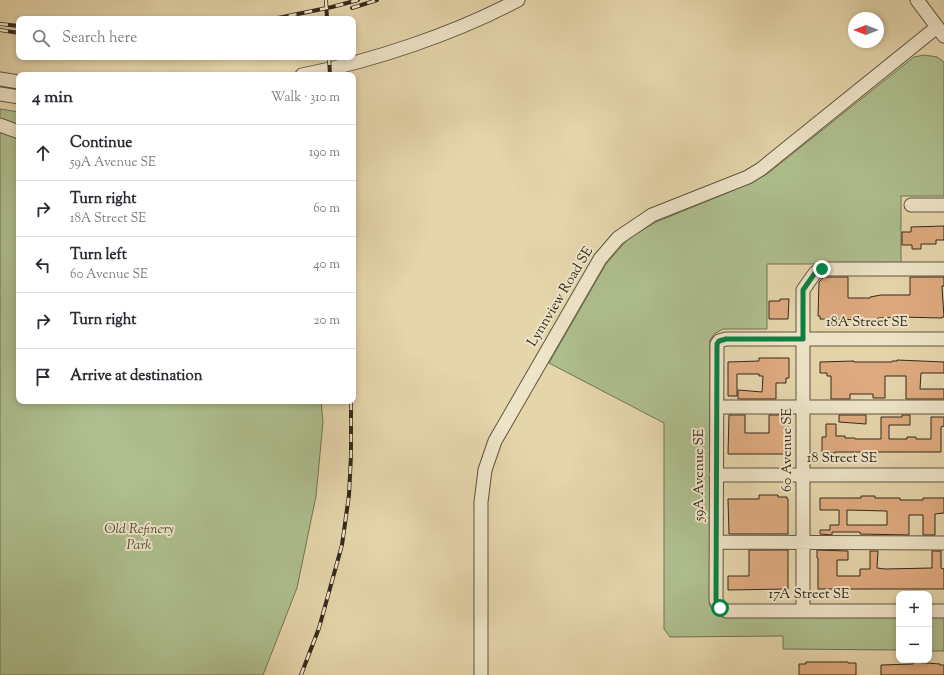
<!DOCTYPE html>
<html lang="en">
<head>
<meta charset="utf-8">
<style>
  body { margin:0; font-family:"Sorts Mill Goudy",serif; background:#f7f7f7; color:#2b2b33 }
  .controls { position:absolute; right:12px; bottom:12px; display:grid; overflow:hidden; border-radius:8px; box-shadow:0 2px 6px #0003 }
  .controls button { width:36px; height:36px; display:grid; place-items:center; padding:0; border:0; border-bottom:1px solid #e1e1e2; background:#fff; color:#2b2b33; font:20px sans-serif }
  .compass { position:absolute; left:848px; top:12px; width:36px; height:36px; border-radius:50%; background:#fff; box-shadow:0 2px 6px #0003; rotate:270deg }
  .stop { position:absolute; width:12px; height:12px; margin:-9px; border:3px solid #0b8043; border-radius:50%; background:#fff }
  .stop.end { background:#0b8043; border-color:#fff; box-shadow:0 1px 4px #0008 }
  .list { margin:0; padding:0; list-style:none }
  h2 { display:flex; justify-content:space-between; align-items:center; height:52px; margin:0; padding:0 16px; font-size:17px }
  h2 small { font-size:13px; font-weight:400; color:#7c7c81 }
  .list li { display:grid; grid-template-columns:26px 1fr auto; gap:12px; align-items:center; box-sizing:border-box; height:56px; padding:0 16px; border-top:1px solid #e1e1e2 }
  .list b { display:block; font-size:15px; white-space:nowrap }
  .list p { margin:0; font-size:13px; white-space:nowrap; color:#7c7c81 }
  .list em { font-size:13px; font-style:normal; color:#7c7c81 }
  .icon { flex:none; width:22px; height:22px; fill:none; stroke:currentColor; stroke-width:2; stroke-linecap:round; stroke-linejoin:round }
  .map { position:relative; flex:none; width:944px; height:675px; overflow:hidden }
  .search { position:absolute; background:#fff; box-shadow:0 2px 6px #0003; left:16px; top:16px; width:340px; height:44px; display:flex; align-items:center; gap:10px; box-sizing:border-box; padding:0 14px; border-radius:8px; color:#7c7c81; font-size:15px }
  .panel { position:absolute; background:#fff; box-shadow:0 2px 6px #0003; left:16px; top:72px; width:340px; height:332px; border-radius:8px }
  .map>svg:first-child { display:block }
</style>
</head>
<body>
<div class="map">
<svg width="944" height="675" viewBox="0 0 944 675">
  <rect width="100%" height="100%" fill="#e5d5ab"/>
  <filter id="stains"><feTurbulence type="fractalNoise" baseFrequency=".005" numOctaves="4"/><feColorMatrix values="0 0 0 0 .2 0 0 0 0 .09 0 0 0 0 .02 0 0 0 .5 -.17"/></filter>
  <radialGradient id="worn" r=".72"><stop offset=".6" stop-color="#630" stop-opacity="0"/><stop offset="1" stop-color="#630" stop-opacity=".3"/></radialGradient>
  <path fill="#aebe8e" stroke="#717454" d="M924,55L937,57L944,62V196H901V264H767V329H723L714,334L710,340V606L715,613L722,616H899V650L783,649V636L670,637L664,629V423L549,363L606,264L629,238L656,222L727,193L767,174L914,57Z
    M0,109L19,112V401H321L323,422L316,496L297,588L263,675H0Z
    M929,616H944V651H929Z"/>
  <path fill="#deaa7f" stroke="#34291a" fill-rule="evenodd" d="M944,226V240H936V244H921V249H912V245H902V232H911V227Z
    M824,277H848V298H870V297L881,295H910V277H944V286H942L944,317H942V318L900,317L878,318V320L820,319V316H818L819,282Z
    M780,299H789L788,319H769V301H780Z
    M759,358H789V378H786V383H776V399H738V390L762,392L763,376H759V374H737V396H728V362L759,361Z
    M897,360L944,362V373H921L920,389H944V399H906V376H885V398H873V394H850V399H831V376H827V373H820V362L854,361V362H892V361H897Z
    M729,415H745V433H769V415H788L790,454H728Z
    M839,415H866V424L839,422Z
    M902,415H910V425H889V439H907V437H916V439H931V417H944V426L941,427V452H835V453H822V437H826V424H836V436H845V438H855V439H881V417H902Z
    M759,495H778V497H787V499H788V534H729L728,499H759Z
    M861,496H875V498H900V500H923V498H944V513L935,514V535H923V515H909V535L860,534V532H832V535L820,534V530H830V525H839V510H820V498H861ZM847,510L887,511V525H847Z
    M749,550H788V589L728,590V576H749Z
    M817,550L848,551V560H837V576H860V569H870V551H878L877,568L885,569L932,568V551H941V568L944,569V589H818V558H817Z
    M806,662H848V663H856V675H799V664H806Z
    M913,662L940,664V665H944V675H881V665L913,664Z"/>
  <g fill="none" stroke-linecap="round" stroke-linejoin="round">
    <g stroke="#60543e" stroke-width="15">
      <path id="minor" d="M917,0L944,36
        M302,75C373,61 454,34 518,0
        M0,79L19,82
        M0,94L19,97
        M0,125L19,132
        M911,205H944
        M717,407H944
        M716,475H944
        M716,542L944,543
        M803,611V290L815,273L822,269H944
        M899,611H727L720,608L716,600L717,344L719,341L726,339H944
        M929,611H944
        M481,675V502L485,470L495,441L600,259L618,238L652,215L748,177L761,169L937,27"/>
    </g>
    <use href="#minor" stroke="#eee4c8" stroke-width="13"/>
    <g stroke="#34291a" stroke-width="4">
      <path id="rail" d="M326,0L327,19
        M352,8L377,0
        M273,19L332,7L358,0
        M0,24L19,26
        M0,30L19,33
        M329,57L330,75
        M301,675L319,628L342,545L349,495L351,455V401"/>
    </g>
    <use href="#rail" stroke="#eee4c8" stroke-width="2.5" stroke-dasharray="8" stroke-linecap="butt"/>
  </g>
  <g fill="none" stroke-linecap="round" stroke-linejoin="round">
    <path stroke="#0b8043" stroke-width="5" d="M720,608L716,600L717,344L719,341L726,339H803V290L815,273L822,269"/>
  </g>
  <g text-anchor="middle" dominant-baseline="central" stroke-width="4" stroke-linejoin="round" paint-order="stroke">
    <g font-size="14" fill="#34291a" stroke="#eee4c8">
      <text transform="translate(561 297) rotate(-59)">Lynnview Road SE</text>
      <text x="867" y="323">18A Street SE</text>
      <text transform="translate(788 450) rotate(-90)">60 Avenue SE</text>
      <text x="842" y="459">18 Street SE</text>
      <text transform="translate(700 475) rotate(-90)">59A Avenue SE</text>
      <text x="809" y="595">17A Street SE</text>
    </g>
    <g font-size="14" font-style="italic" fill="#524e37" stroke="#eee4c8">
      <text x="139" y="530">Old Refinery<tspan x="139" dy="16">Park</tspan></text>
    </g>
  </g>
  <rect width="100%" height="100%" filter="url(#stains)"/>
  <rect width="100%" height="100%" fill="url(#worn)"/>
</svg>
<div class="controls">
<button>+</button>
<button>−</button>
</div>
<svg class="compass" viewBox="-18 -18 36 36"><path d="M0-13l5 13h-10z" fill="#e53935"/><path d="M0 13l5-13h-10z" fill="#7c7c81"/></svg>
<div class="stop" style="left:720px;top:608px"></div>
<div class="stop end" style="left:822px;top:269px"></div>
<div class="search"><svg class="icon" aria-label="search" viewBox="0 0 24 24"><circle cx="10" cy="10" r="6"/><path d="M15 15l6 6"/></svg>Search here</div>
<section class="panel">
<h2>4 min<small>Walk · 310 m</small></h2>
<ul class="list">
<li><svg class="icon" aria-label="ahead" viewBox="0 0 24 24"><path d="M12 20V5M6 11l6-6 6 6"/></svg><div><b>Continue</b><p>59A Avenue SE</p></div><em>190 m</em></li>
<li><svg class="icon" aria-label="right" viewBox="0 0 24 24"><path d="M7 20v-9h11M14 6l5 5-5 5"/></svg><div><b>Turn right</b><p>18A Street SE</p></div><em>60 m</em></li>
<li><svg class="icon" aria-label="left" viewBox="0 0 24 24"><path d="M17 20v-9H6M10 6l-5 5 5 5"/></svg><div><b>Turn left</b><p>60 Avenue SE</p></div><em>40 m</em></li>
<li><svg class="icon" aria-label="right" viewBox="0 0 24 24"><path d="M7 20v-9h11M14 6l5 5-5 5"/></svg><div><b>Turn right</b></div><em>20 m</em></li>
<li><svg class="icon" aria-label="arrive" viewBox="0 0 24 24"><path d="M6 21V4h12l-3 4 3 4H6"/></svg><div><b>Arrive at destination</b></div></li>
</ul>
</section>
</div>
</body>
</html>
